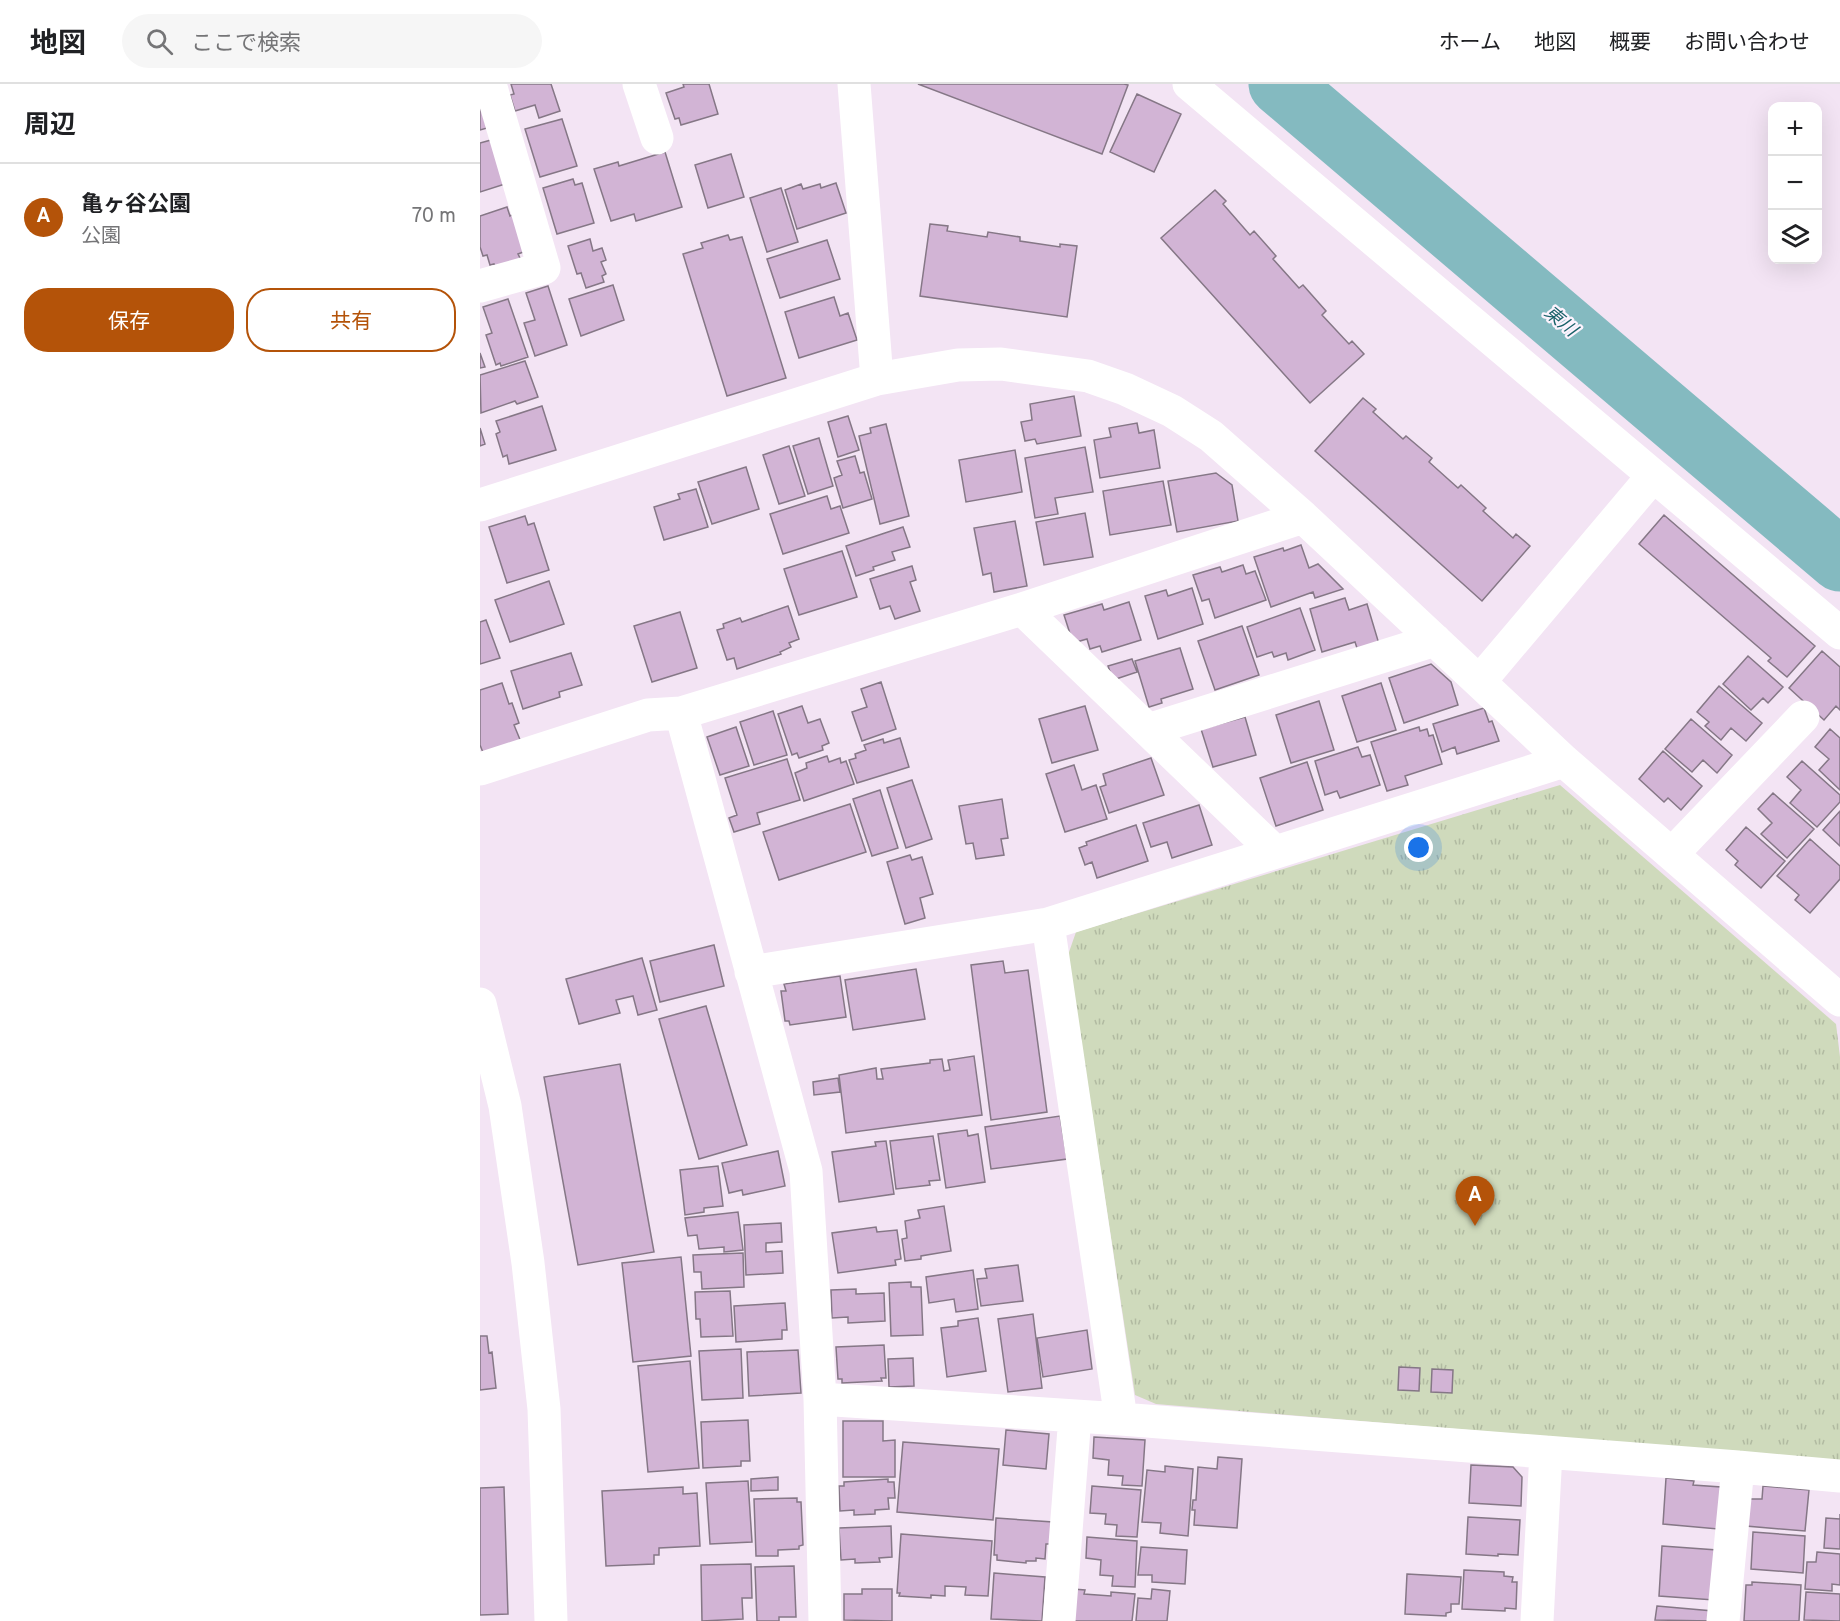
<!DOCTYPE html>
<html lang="ja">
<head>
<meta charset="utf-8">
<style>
  body { margin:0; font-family:Overpass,"Noto Sans JP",sans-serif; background:#f6f6f6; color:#202124 }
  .controls { position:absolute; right:18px; top:18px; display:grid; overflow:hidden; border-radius:12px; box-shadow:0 6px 24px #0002 }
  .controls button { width:54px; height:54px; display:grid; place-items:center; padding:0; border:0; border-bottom:2px solid #e0e0e0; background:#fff; color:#202124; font:30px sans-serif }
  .you { position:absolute; left:939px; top:764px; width:21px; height:21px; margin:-15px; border:4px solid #fff; border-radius:50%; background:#1a73e8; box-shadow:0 0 0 9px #1a73e833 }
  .badge { display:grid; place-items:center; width:39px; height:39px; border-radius:50%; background:#b45309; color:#fff; font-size:20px; font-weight:700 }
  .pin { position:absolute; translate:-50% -50px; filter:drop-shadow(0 2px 3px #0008) }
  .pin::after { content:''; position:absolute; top:32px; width:21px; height:18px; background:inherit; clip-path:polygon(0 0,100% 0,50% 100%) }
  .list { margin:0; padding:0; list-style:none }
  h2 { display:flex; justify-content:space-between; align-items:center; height:78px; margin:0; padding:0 24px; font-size:26px }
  h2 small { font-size:20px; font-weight:400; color:#757577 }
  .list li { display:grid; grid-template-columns:39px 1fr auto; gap:18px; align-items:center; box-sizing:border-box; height:108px; padding:0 24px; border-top:2px solid #e0e0e0 }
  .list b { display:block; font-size:22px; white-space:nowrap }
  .list p { margin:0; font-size:20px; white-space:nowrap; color:#757577 }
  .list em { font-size:20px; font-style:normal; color:#757577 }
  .actions { display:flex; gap:12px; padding:18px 24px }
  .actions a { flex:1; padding:14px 0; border:2px solid #b45309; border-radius:24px; text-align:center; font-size:21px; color:#b45309 }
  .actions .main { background:#b45309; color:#fff }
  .icon { flex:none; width:33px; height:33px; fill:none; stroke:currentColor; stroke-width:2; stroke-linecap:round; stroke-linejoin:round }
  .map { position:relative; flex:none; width:1360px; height:1537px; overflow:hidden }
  header { display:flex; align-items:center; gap:36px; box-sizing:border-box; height:84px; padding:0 30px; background:#fff; border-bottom:2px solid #e0e0e0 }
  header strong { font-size:28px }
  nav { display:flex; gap:33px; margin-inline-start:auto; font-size:21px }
  .search { width:420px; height:54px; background:#f6f6f6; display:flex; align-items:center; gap:15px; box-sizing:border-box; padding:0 21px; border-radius:33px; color:#757577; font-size:22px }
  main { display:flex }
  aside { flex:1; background:#fff }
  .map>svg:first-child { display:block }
</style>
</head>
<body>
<header>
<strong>地図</strong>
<div class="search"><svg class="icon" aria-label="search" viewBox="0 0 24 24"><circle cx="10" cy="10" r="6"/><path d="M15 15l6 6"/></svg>ここで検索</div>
<nav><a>ホーム</a><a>地図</a><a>概要</a><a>お問い合わせ</a></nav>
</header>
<main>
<aside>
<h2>周辺<small></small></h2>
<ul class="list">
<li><span class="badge">A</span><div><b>亀ヶ谷公園</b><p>公園</p></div><em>70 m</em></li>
</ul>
<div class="actions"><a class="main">保存</a><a>共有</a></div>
</aside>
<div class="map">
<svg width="1360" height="1537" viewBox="0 0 1360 1537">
  <defs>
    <pattern id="park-tufts" width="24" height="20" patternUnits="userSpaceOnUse" patternTransform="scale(1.5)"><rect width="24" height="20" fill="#cfdabc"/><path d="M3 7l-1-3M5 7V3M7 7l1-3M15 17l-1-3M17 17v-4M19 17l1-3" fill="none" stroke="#b1baa1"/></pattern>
  </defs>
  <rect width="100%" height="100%" fill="#f3e4f4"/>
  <path fill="url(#park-tufts)" d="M1080,701L1356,940L1360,973V1377L676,1320L655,1311L588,871L596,848Z"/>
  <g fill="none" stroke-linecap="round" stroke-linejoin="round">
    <path stroke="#84bac0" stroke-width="63" d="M800,0L1360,476"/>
  </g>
  <path fill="#d2b4d5" stroke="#857786" stroke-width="1.5" d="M31,0H71L80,27L59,34L55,21L35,27L30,11L34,10Z
    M203,0H229L238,30L201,41L199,34L195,35L186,9L204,3Z
    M438,0H644L648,1L622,70Z
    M657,10L701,30L674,88L630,68Z
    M0,19L7,44L0,46Z
    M82,35L97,82L60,93L45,45Z
    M11,56L25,100L0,108V59Z
    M185,68L202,123L156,137L154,130L131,137L114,85L138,78L139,82Z
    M251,70L264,113L228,124L215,81Z
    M93,95L95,101L102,99L114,139L77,150L63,104Z
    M356,99L366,129L317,145L305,106L321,100L323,105L340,100L341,104Z
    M301,104L318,158L287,168L270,114Z
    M735,106L746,117L743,120L770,151L774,147L796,172L793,175L819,204L823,201L846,227L842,231L869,260L872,257L884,270L830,319L681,154Z
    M27,123L30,132L33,130L46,167L38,170L41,176L16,185L14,180L10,181L7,171L3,172L0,163V132Z
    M450,140L468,142L467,147L507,153L508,148L540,153V157L580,163V160L597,162L587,233L440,212Z
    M248,151L250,156L262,153L306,294L247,312L203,170L223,164L221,159Z
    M110,155L113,167L122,164L126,176L121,178L126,190L122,192L124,198L106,204L101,189L97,190L88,162Z
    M347,156L360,195L300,214L287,175Z
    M133,201L144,236L101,252L89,215Z
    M68,202L87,261L55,272L44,239L55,236L46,209Z
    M354,213L360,232L368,229L377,256L319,274L305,228Z
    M28,215L48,273L21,282L20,279L16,281L6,251L12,249L3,223Z
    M0,269L5,283L0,284Z
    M45,277L58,313L37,320L35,317L1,329L0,291Z
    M594,312L601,352L557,360L555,355L545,357L541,338L552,336L550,320Z
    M883,314L896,325L893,328L923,355L926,352L952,374L949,378L978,404L981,401L1006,424L1003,427L1033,454L1036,450L1050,462L1002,517L835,367Z
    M62,322L76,366L29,380L27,371L23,373L16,350L20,348L16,337Z
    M368,332L379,366L358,373L348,338Z
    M657,339L659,349L674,346L680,384L620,394L614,356L631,353L629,344Z
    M406,340L429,432L400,440L379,352L391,349L390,344Z
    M0,344L5,360L0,362Z
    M339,354L353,402L328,410L313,362Z
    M309,362L325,412L299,420L283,371Z
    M605,363L613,408L575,414L578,430L555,434L545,374Z
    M535,366L542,408L486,418L479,376Z
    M375,372L380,389L384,388L392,415L363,424L354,394L362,391L357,377Z
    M266,383L279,425L232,440L218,398Z
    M736,389L752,401L758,437L697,448L688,397Z
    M683,397L691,441L630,451L623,407Z
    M216,405L228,443L184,456L174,423L200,415L198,410Z
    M347,412L351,425L360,422L369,449L303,470L290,430Z
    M605,429L613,473L564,481L556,438Z
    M1184,431L1335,562L1307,593L1288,577L1291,574L1159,460Z
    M45,432L48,441L54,439L69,486L27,499L9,443Z
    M535,437L547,502L514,508L511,489L503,491L494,444Z
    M423,443L430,463L412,468L415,476L393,483L394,486L376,492L366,462Z
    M821,461L829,484L838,480L863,505L835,514L833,508L791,523L774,473L803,464L804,467Z
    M362,467L377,513L319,531L304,485Z
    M763,481L766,490L775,487L786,516L735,534L729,515L722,517L713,491L740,483L742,488Z
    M432,482L436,496L430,498L440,527L415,535L410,522L400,525L390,495Z
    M69,497L84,540L30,558L15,516Z
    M712,504L723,540L678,555L665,512L686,506L688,512Z
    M865,514L869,526L887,520L899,560L878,567L875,558L842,568L830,525Z
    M649,518L661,556L622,568L620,562L610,565L607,555L593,559L584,531L622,520L624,526Z
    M308,522L319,555L309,559L311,563L300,568L301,570L257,585L254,574L247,576L237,546L244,544L243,540L260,534L262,538Z
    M820,524L835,566L808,576L806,569L794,573L792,568L777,573L767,543Z
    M200,528L217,584L172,598L154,542Z
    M6,536L20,574L0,580V538Z
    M762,542L779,591L735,606L718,557Z
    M700,564L713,605L681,615L682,619L669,623L655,577Z
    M1342,567L1360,583V626L1356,622L1344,636L1309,604Z
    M91,569L102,601L79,608L80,613L43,625L31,587Z
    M1268,572L1303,603L1288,619L1283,614L1271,626L1243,600Z
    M652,575L657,588L633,596L628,582Z
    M951,580L971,598L978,621L924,639L909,594Z
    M401,598L416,645L382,657L372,628L387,623L381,605Z
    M22,599L29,620L32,619L39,639L34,641L41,658L4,671L0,661V606Z
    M901,599L916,646L877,658L862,612Z
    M1239,602L1282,639L1266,657L1251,644L1241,656L1225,642L1229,638L1217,628Z
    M839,617L854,666L811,679L796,631Z
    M322,622L328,639L340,635L349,659L342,662L343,666L319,674L317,669L312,671L298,630Z
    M605,622L618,666L572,679L559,635Z
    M1004,624L1009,638L1012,637L1019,657L977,670L975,663L962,668L953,640Z
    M293,627L307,671L274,681L260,638Z
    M765,633L776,671L733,683L721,645Z
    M1211,635L1252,671L1237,689L1223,676L1212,688L1185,665Z
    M256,643L269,682L240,691L227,653Z
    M939,643L940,647L947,645L949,652L953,651L962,680L925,692L928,701L907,707L891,658Z
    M1350,645L1360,654V706L1339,686L1349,675L1335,663Z
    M420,654L429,683L377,699L369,676L376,674L375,670L386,666L384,661L403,655L404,659Z
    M878,663L882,673L890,671L900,701L860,714L857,707L845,711L835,677Z
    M1183,667L1222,702L1201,726L1188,714L1184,718L1159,695Z
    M347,672L349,678L360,674L361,679L366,677L374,700L324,717L315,689L327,684L326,679Z
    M671,674L684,711L629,729L620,703L626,701L623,690Z
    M307,675L320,716L277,729L280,740L254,748L249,734L257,731L245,694Z
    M1322,677L1360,711V718L1337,743L1310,719L1321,706L1307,693Z
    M827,678L843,726L796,742L780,694Z
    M594,681L602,706L616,701L627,735L585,748L566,690Z
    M432,696L452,755L426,764L407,704Z
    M400,706L418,764L392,772L373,715Z
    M1293,709L1334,745L1307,774L1281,750L1292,739L1278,725Z
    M522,715L528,754L521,755L524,771L496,775L493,759L486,760L479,722Z
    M370,720L386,768L299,796L283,748Z
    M719,721L732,761L692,774L687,758L671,763L663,739Z
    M1360,727V762L1343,746Z
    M656,741L668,777L617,794L612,778L605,781L599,764L607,761L606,758Z
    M1266,743L1305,777L1281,804L1255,781L1258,777L1246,766Z
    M1330,755L1360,782V795L1330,829L1315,816L1319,811L1297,792Z
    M430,771L432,776L442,773L453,810L440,814L445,834L425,840L407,778Z
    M234,861L244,902L180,918L170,877Z
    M162,874L177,926L158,931L153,912L136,916L140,929L99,940L86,895Z
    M523,877L525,889L548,886L567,1028L511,1036L491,881Z
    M436,885L445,935L373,946L365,896Z
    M360,892L366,933L310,941L309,937H305L301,907H306L304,900Z
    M226,922L267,1061L219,1075L179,935Z
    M494,972L502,1031L366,1049L359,991L396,984L397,995H403L401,985L450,979V976L462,975L464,987L470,986L468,976Z
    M140,980L174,1168L98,1181L64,993Z
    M358,994L360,1008L334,1011L333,998Z
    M580,1032L587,1075L511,1085L505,1043Z
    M487,1046L488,1052L498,1050L505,1098L466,1104L458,1050Z
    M453,1052L460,1096L449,1097L450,1101L416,1105L410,1057Z
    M406,1057L414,1110L359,1118L352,1068L396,1062L395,1058Z
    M298,1067L305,1102L263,1111L262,1106L249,1109L242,1079Z
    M238,1082L243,1122L224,1124V1128L205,1131L200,1086Z
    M464,1122L471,1167L441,1172V1175L425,1177L422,1155L427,1154L425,1137L440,1134L438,1126Z
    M258,1128L263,1166L244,1168V1163L219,1165L217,1151L208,1152L205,1134Z
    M301,1139L302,1158L286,1159V1168L302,1167L303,1189L266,1191L264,1141Z
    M396,1143L397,1148L417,1146L421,1175L415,1176L416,1181L358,1189L352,1149Z
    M263,1169L264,1203L222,1205L221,1188H214L213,1171Z
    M201,1173L211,1272L153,1278L142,1179Z
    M538,1181L543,1217L501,1222L497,1195L507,1194L505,1185Z
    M493,1186L498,1225L476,1228L474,1215L449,1219L446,1193Z
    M431,1198V1203H441L443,1251L411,1252L409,1199Z
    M376,1205V1210L404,1209L405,1237L368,1239V1233L352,1234L351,1206Z
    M250,1207L253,1252L221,1253L220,1235H216L215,1208Z
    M305,1219L307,1246H302V1255L256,1258L254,1222Z
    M553,1230L562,1304L528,1308L518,1235Z
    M498,1234L506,1287L467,1293L461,1244L478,1242V1237Z
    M607,1246L612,1285L563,1293L557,1254Z
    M0,1252H7L9,1269L12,1268L16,1304L0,1306Z
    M404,1261L406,1294H401L402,1297L362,1299V1295H358L356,1263Z
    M261,1265L263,1314L222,1316L219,1267Z
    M318,1266L321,1309L269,1312L267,1268Z
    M433,1274L434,1302L409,1303L408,1275Z
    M210,1277L219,1384L168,1388L158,1282Z
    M919,1283L940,1284L939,1307L918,1306Z
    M952,1285L973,1286L972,1309L951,1308Z
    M268,1336L270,1377H261V1382L223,1384L221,1338Z
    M363,1337H403V1357L415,1356V1393H363Z
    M526,1346L569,1350L566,1385L523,1381Z
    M614,1353L665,1356L662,1402L642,1401L643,1392L628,1391L629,1376L613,1374Z
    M423,1358L519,1365L513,1436L417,1428Z
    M738,1373L762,1375L757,1444L714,1441L715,1426H712L713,1416H716L718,1383L737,1385Z
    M991,1381L1033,1383L1042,1393L1041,1422L989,1419Z
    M685,1382L713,1385L708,1452L680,1449L681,1439L662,1438L667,1386L685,1388Z
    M298,1393V1406L271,1407V1395Z
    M1186,1394L1214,1397L1213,1401L1241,1403L1238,1445L1183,1440Z
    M408,1395V1398H414L415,1414H408L409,1425L395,1426V1430L374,1431V1426L360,1427L359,1402H364V1398Z
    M268,1397L272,1458L230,1460L226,1399Z
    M612,1402L661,1406L657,1453L636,1452L637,1441L625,1440L626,1430L610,1429Z
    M1283,1402L1329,1406L1325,1447L1266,1442L1269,1415H1282Z
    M24,1403L28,1530L0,1531V1404Z
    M203,1403V1410L217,1409L220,1462L179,1464V1471H174V1480L126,1482L122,1407Z
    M317,1414V1418H321L323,1461L319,1462V1465L298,1466V1472H276L274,1415Z
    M1360,1430V1465L1344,1464L1346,1434L1360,1435Z
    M988,1433L1040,1436L1038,1471L1018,1470V1472L986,1470Z
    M516,1434L573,1438L571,1460H566L565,1475L556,1474V1477H546V1479L517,1476V1471H514Z
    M411,1442L412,1473L399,1474L400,1478L375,1479V1475L361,1476L359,1444Z
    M1273,1448L1325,1452L1323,1489L1271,1485Z
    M421,1450L512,1457L508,1512L485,1511L486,1503L465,1502V1512L451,1511V1514L419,1512L420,1509H417Z
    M607,1453L657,1457L655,1503L632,1502L633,1492L620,1491L621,1476L606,1474Z
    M1182,1462L1237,1466L1234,1516L1179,1512Z
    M661,1463L707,1466L705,1500L672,1498V1491H658Z
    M1337,1468L1360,1470V1501L1352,1500V1507L1325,1505L1327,1478H1336Z
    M271,1480L272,1514H262L263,1535L222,1537L221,1481Z
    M314,1482L316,1533H299V1537H277L275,1483Z
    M984,1486L1024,1488V1492L1033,1493L1032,1498H1037L1036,1525L1025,1524V1527L982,1525Z
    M514,1489L565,1493L562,1537L511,1535Z
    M927,1490L981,1493L979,1520H971V1528L966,1529V1532L925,1530Z
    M1272,1498L1321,1501L1319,1537H1264L1266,1501H1272Z
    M382,1505H412V1537L364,1536V1510H382Z
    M593,1505L605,1506L604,1510L631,1512V1508L655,1510L652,1537H590Z
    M672,1505L690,1507L687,1537H656L658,1514L671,1515Z
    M1326,1508L1360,1510V1537L1324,1536Z
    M1177,1522L1233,1527L1232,1537L1175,1536Z"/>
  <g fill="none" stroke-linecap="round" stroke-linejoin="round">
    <path stroke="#fff" stroke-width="33" d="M159,0L177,54
      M374,0L397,295
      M709,0L1360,549
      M0,202L64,184L10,0
      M0,421L397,295L478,281L521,280L608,292L645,305L692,327L731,352L823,433L1084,677L1360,916
      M542,525L795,768
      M1000,597L1173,392
      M201,629L326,1087L340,1315L345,1537
      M668,646L955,556
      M0,685L168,631L201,629L542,525L823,433
      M1192,770L1323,633
      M568,840L641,1335
      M271,888L568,840L1084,677
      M0,920L25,1022L48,1179L64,1325L71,1537
      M340,1315L641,1335L1258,1383L1360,1392
      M579,1537L595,1332
      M1057,1537L1066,1368
      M1243,1537L1258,1383"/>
  </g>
  <g text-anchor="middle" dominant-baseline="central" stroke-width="4.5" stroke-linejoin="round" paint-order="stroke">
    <g font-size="18" font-style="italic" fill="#196269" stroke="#fcf3fd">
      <text transform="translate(1080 238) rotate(40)">東川</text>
    </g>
  </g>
</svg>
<div class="controls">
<button>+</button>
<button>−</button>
<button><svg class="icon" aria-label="layers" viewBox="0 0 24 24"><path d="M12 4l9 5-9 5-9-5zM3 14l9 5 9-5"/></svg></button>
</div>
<div class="you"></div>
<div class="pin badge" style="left:995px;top:1142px">A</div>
</div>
</main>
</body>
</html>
